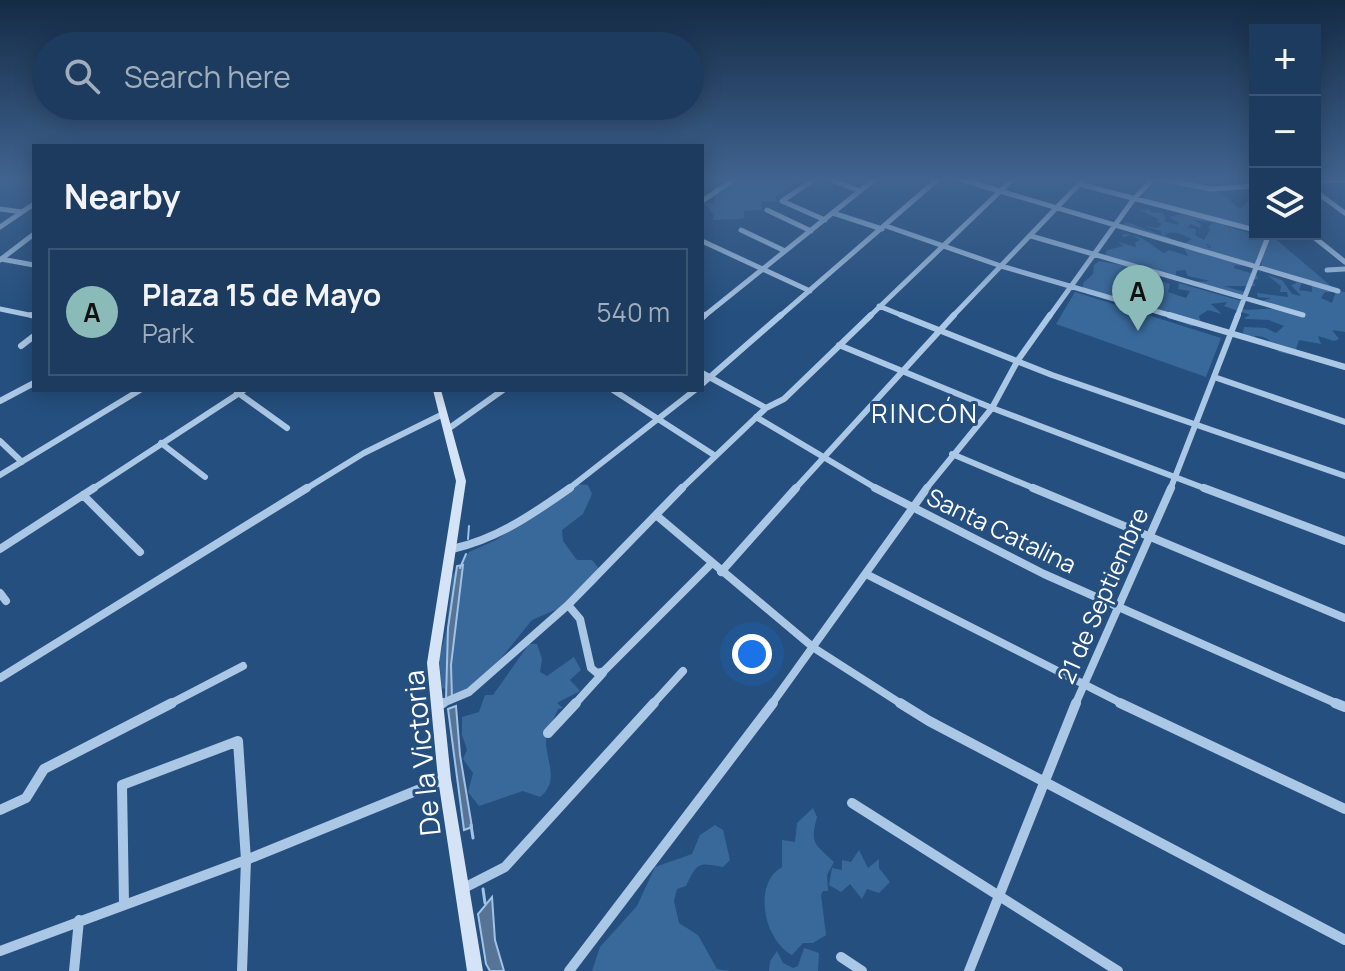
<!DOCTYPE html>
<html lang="en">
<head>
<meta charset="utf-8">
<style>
  body { margin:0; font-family:Manrope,sans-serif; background:#254264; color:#f1f3f6 }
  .controls { position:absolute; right:24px; top:24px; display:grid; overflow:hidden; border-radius:0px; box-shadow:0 4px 20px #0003 }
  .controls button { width:72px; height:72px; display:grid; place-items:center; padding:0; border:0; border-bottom:2px solid #3a5573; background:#1c3b5e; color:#f1f3f6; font:40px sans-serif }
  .you { position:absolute; left:752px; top:654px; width:28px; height:28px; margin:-20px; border:6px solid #fff; border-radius:50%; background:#1a73e8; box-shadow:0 0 0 12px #1a73e833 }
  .badge { display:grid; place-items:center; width:52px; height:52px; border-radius:50%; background:#8bbbb9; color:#111; font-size:26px; font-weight:700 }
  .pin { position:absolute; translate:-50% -66px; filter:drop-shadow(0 2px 4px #0008) }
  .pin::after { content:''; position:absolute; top:42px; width:28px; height:24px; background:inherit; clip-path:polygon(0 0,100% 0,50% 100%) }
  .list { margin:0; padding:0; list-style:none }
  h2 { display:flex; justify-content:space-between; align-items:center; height:104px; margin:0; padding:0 32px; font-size:34px }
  h2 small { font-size:26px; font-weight:400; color:#a0adbc }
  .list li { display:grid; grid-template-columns:52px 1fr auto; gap:24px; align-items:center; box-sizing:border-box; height:128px; margin:0 16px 16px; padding:0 16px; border:2px solid #3a5573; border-radius:0px }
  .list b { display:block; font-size:30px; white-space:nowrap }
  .list p { margin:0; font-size:26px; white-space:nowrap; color:#a0adbc }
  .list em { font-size:26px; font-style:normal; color:#a0adbc }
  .icon { flex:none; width:44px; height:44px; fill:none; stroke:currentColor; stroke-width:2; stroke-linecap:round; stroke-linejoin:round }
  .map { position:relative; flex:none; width:1345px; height:971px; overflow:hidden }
  .search { position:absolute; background:#1c3b5e; box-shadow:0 4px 20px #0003; left:32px; top:32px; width:672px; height:88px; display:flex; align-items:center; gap:20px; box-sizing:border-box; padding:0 28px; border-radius:44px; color:#a0adbc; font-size:30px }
  .panel { position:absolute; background:#1c3b5e; box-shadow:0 4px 20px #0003; left:32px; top:144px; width:672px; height:248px; border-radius:0px }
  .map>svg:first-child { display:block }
</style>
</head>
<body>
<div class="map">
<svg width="1345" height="971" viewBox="0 0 1345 971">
  <rect width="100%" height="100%" fill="#254f7e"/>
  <path fill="#39699b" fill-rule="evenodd" d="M743,178H799L800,180L775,197L777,202L761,201L762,210L744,211V218L740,219L713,220L714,215L705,204L702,206V202L714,204L716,195Z
    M1157,179L1219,191L1240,209L1247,202L1255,206V217L1249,216L1255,222V229L1194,220L1201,224L1200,228L1191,224L1187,228L1196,229L1195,235L1204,240L1210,230L1208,227L1214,222L1249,233L1255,230V234L1271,235L1332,287L1333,292H1325L1321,298L1332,303L1336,291L1345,292V332L1332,330L1339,339L1334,341L1318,336L1321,344L1299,340L1296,349L1305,358L1279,352C1270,344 1273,337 1255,336L1254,342L1242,339L1244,327L1266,328L1276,333L1284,326L1269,320L1246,319L1244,318L1250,315L1224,306L1227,302L1211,304L1222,314L1208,310L1199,316L1202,326H1191L1136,305L1144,303L1155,306L1161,302L1158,298L1131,296L1126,300L1083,289V283L1093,274L1094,265L1099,261L1132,267L1143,273L1149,271L1105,255L1107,250L1123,246L1118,242L1136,247L1135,242L1140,240L1132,235L1123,237L1122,234C1141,234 1150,244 1164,253L1169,250L1188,256L1184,248H1211L1210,245L1205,244L1210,247L1202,249L1184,244L1192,239C1183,235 1173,229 1165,235L1174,241L1122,225L1127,222L1161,235V231L1142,226L1158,228L1162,224L1156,221L1160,220L1138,209L1146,211L1148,208L1151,212L1163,213L1166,219L1163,221L1177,225L1179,223L1169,217L1181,214L1195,216L1140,201ZM1256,257L1263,258L1261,266L1312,285V292L1299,290L1302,282L1285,277L1297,283L1291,285L1301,296L1292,294L1282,280L1267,275L1281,286L1280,292H1287L1288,297L1257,293L1258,297L1271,298L1262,301L1274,309C1260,308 1254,311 1240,309L1241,301L1179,283L1178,289L1190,291L1186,298L1168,292L1170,284L1158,280L1152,274L1190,280L1176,277V271L1185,270L1188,276L1210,281L1196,282L1249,298L1245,292L1224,286H1255L1253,280L1258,279L1257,275L1234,268L1235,265C1242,267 1252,265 1258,261Z
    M1075,292L1221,338L1206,377L1056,324Z
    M575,484L588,485L592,494L583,514L562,530L563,541L577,560H592L600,570L597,582L574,602L532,620L481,683L456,699L449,690L442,688L439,659L447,628L452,576L469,552L496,540Z
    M529,644H537L542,659L540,672L547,676L574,657L581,670L570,680L580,691L557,703L563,708L558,709C554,719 546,731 546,741C546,762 560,781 540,797L523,791L479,806L468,792L473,773L463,759L467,750L462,735V717L479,712L485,695H493Z
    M813,808L817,817C810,844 814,843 834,862L827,875L828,891H823L821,895L826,935L813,943H803L792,955C764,940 752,884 782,867V840L795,842L797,823Z
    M715,825L723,830L730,860L723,867C698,862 697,863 686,886L677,889L674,901L679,923L698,935L717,969L730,971H592L600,947L637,906L655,867L692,854L700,835Z
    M859,850L868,868L879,859V868L890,882L879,893L867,889L862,899L850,884L841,892L829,885L832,868L842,870V860L851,862Z
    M804,948L819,953L818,971H769L770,961L777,951L783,963L793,968L798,966Z"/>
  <path fill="#577496" stroke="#9fc2e6" stroke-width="2" d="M463,565L451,665L452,698L446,699L448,628L457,566Z
    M456,706L460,755L472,827L464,830L448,709Z
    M492,897L495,940L504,971H490L486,964L478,914Z"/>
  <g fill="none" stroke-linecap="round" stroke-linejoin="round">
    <path stroke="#9fc2e6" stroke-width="2" d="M468,539L469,526
      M460,568L466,554"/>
    <path stroke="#9fc2e6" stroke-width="3" d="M471,825L473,838
      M483,889L485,903"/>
    <path stroke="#aac7e5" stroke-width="5" d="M827,178L860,191
      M956,178L1338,291
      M1158,178L1211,189L1255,186
      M1315,181L1345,180
      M1079,184L1255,230
      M1315,191L1345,213
      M702,201L736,178
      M782,201L825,220
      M782,201L816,178
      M0,209L22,212
      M767,210L811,231
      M833,213L882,229
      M886,226L1001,266L1176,317
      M0,227L34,204
      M741,230L785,251
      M1310,234L1345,262
      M1031,236L1303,315
      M702,241L810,291
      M1,259L34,265
      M0,260L34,234
      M1327,270L1345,269
      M879,306L906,317
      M0,309L34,316
      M703,317L876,178
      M779,317L939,178
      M869,317L1014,178
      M952,317L1085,178
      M1049,317L1133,200L1154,178
      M1237,317L1269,234"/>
    <path stroke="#aac7e5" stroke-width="6" d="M31,315L34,316
      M901,315L1052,375L1345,476
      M1169,315L1345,367
      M702,318L705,315
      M839,345L992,408L1209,490
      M21,346L34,336
      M702,373L766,408
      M1214,377L1345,422
      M702,384L781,315
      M613,390L714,455
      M237,392L287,428
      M0,401L34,383
      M756,417L879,490
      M448,429L503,390
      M0,441L22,462
      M161,443L205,477
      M952,454L1038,490
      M0,475L140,390
      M91,490L244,390
      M304,490L364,453L443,414
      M567,490L695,390
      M680,490L766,408L784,399L871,315
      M794,490L954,315
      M925,490L992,408L1018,360L1050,315
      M1170,490L1238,315"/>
    <path stroke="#aac7e5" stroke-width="8" d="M875,488L1044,574L1340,705
      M1033,488L1345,618
      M1204,488L1345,541
      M83,495L140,552
      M656,515L814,648L903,705
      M0,549L94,488
      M452,549C497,539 533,514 570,488
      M721,572L796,488
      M866,574L1125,705
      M0,593L6,601
      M568,605L682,488
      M0,678L307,488
      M168,705L243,666
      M438,705L469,692L568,605L580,619L591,668L597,673L604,671L711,564
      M574,705L603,673
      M652,705L683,671
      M771,705L927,488
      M1075,705L1171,488"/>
    <path stroke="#aac7e5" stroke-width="10" d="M900,703L929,721L1345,940
      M1120,703L1345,809
      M1335,703L1345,707
      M437,705L443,703
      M548,733L576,703
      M852,803L1118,971
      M0,810L26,798L44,769L172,703
      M462,889L505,867L654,703
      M124,904L122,785L238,741L246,860L242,971
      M0,951L246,860L445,779
      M841,957L862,971
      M74,971L79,920
      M569,971L773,703
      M969,971L1076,703"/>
    <path fill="#d4e3f5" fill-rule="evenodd" d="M433,390H441L466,481L439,663L451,779L483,971H467L438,779L427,663L456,481Z"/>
  </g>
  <linearGradient id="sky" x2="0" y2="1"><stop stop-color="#142b45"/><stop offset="0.57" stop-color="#40638f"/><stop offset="1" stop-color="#40638f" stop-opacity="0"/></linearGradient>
  <rect width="1345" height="314" fill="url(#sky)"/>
  <g text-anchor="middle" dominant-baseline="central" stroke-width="6" stroke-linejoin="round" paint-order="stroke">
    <g font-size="24" fill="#fff" stroke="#254f7e">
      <text transform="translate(1002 530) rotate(26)">Santa Catalina</text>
      <text transform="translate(1102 595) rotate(-66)">21 de Septiembre</text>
    </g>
    <g font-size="26" letter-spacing="2" fill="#fff" stroke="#254f7e">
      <text x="925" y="413">RINCÓN</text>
    </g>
    <g font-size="28" fill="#fff" stroke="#254f7e">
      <text transform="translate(421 753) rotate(-96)">De la Victoria</text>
    </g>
  </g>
</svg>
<div class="controls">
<button>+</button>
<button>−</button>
<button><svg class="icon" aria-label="layers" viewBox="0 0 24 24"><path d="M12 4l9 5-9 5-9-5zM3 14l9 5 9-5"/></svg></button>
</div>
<div class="you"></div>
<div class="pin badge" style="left:1138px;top:331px">A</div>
<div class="search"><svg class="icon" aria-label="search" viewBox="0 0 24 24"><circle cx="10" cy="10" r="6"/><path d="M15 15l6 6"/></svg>Search here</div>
<section class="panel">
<h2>Nearby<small></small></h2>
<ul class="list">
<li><span class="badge">A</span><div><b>Plaza 15 de Mayo</b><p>Park</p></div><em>540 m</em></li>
</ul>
</section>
</div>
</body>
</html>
